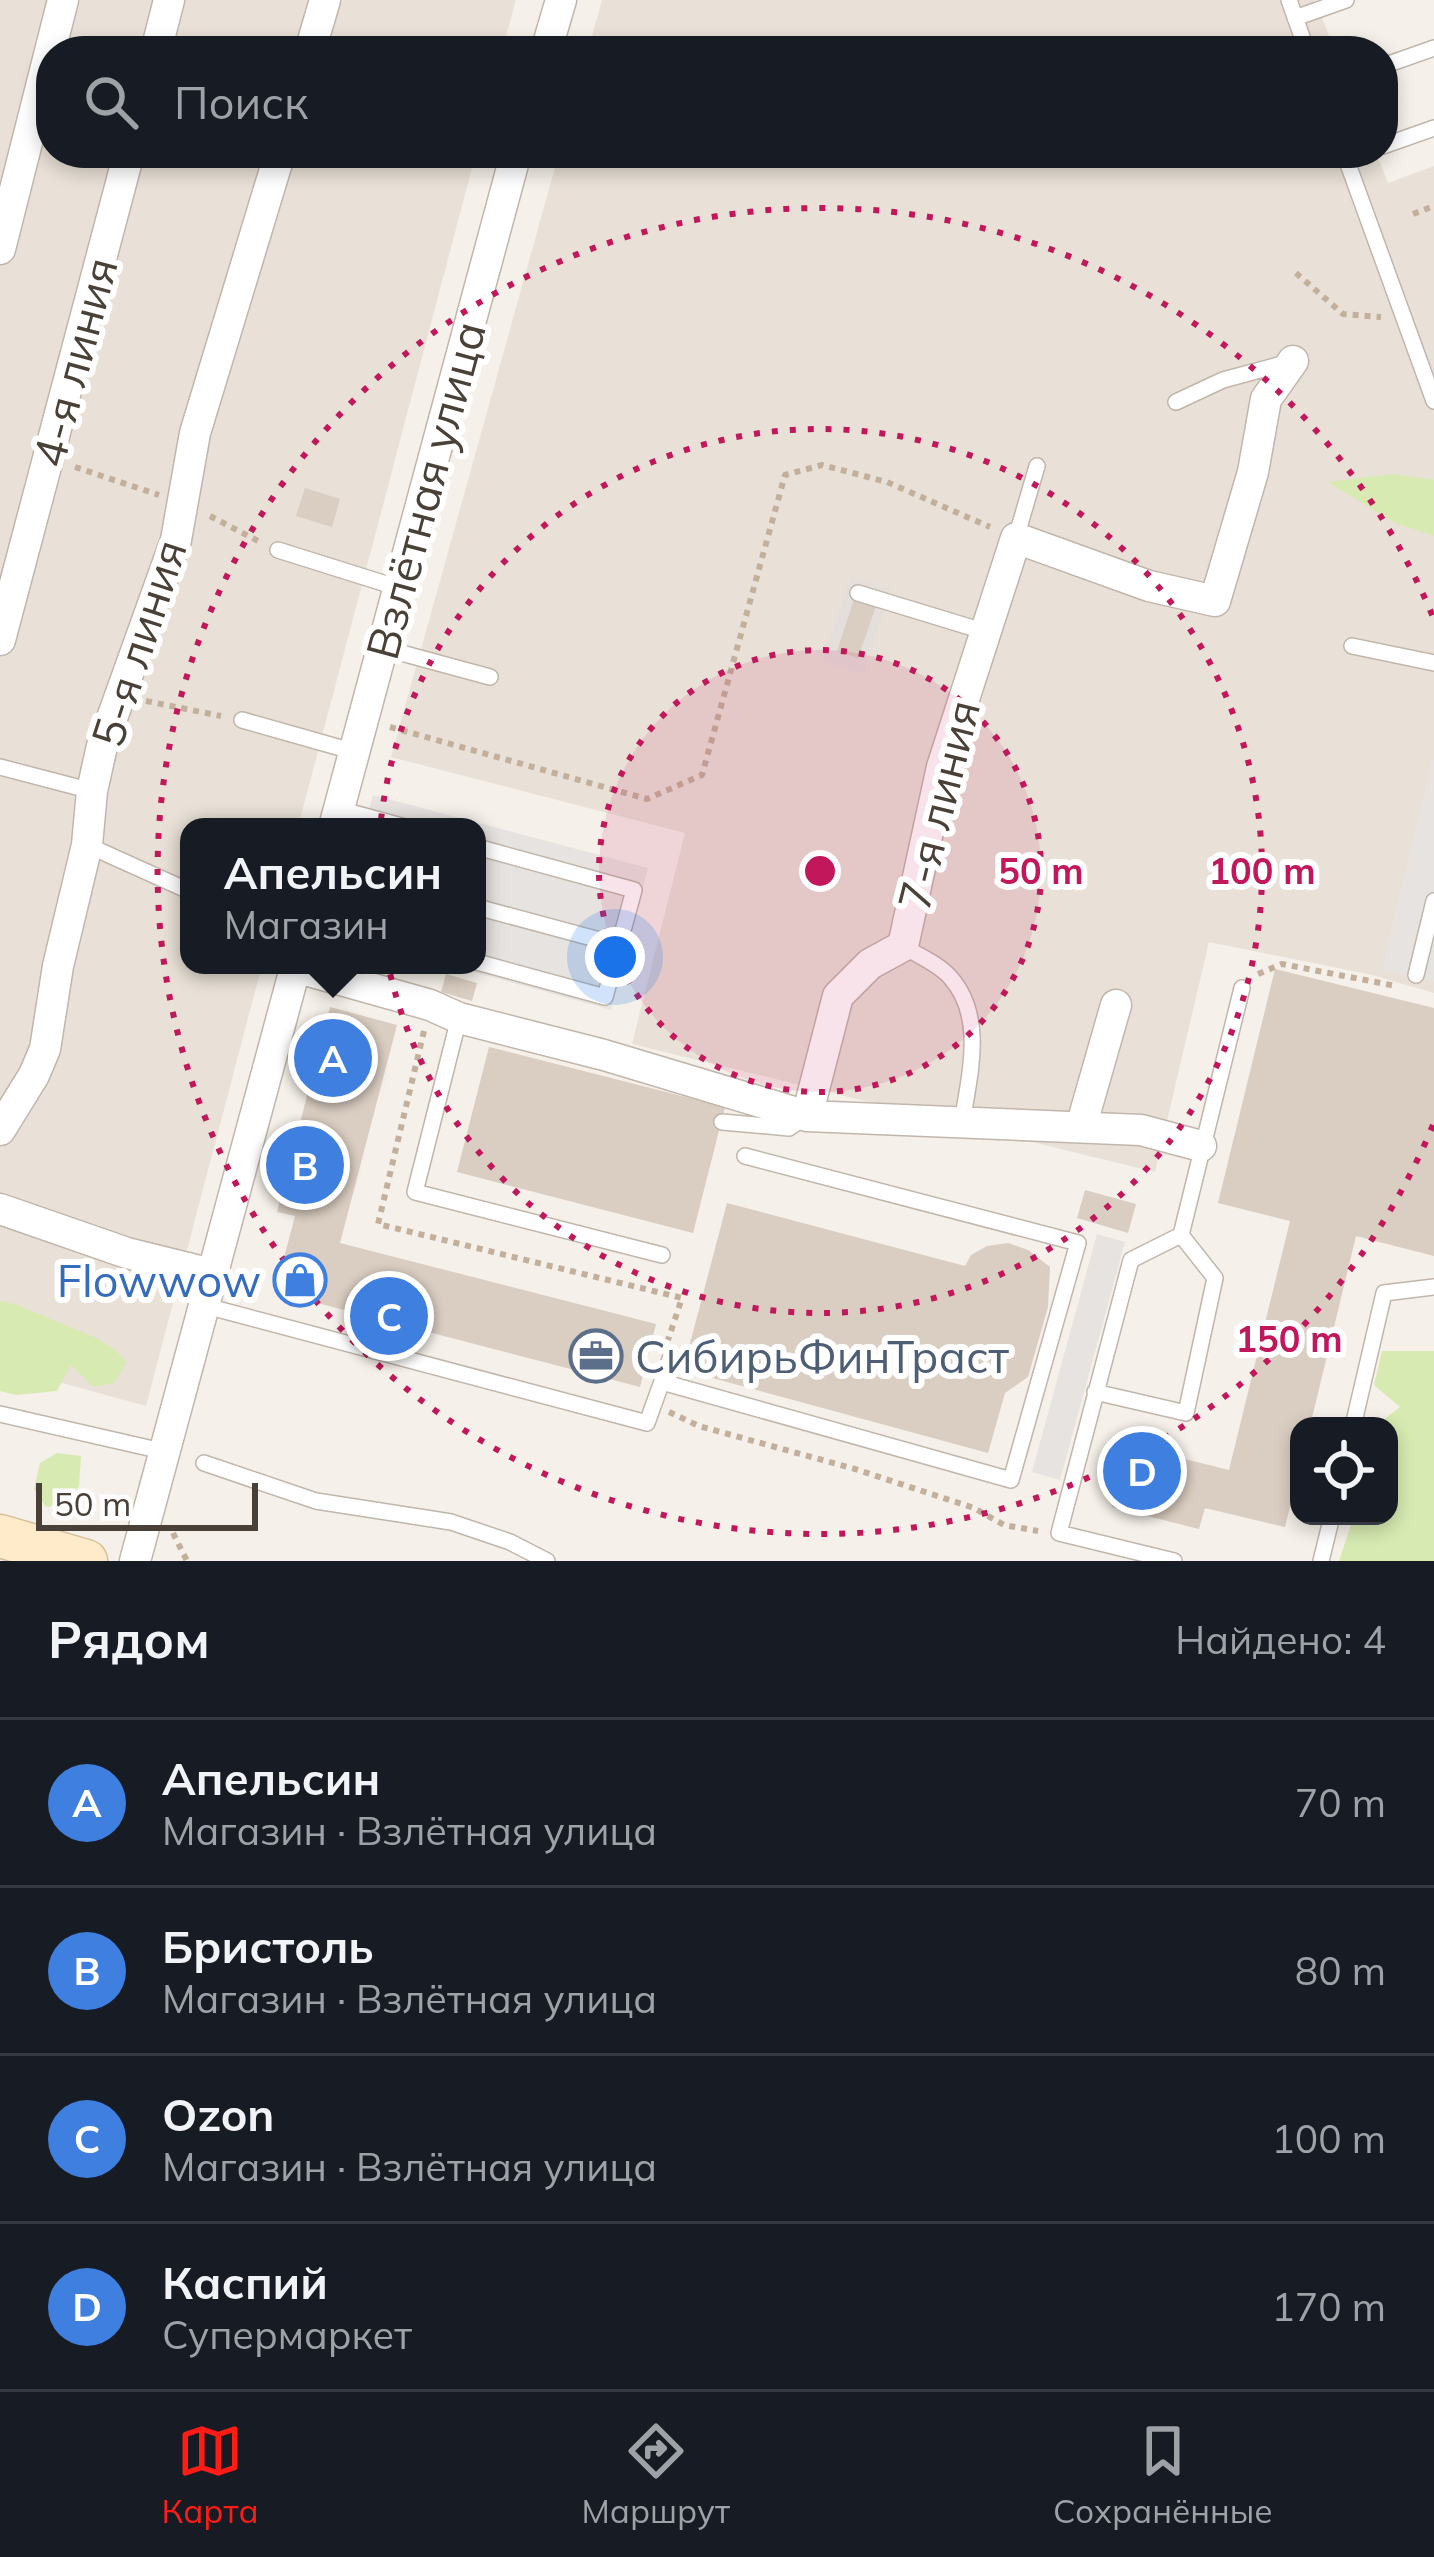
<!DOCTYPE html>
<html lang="ru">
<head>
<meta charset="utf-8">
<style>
  body { margin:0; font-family:Mulish,sans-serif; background:#242831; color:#f1f3f6 }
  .controls { position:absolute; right:36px; bottom:36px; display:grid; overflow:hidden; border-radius:24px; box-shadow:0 6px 18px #0003 }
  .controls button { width:108px; height:108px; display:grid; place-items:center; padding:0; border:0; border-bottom:3px solid #363941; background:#171b24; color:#f1f3f6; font:60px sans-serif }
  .scale { position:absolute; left:36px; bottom:30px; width:222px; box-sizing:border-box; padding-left:12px; border:6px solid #494037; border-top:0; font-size:33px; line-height:42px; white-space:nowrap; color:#494037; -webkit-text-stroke:9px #fff; paint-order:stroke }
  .you { position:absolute; left:615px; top:957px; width:42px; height:42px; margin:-30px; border:9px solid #fff; border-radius:50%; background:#1a73e8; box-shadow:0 0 0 18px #1a73e833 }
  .badge { display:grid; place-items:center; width:78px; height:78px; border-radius:50%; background:#ff1c16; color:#fff; font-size:39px; font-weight:700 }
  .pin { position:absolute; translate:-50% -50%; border:6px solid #fff; box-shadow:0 3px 12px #0006 }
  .popup { position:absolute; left:180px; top:818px; width:306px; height:156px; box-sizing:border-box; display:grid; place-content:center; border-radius:24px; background:#171b24; filter:drop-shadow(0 3px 9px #0005); font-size:39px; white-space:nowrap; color:#9ea1a6 }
  .popup b { font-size:45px; color:#f1f3f6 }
  .popup::after { content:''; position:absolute; left:50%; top:100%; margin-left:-24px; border:24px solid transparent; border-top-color:#171b24 }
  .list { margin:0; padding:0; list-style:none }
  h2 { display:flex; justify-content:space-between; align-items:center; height:156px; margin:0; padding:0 48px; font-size:51px }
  h2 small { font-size:39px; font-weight:400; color:#9ea1a6 }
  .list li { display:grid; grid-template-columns:78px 1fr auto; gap:36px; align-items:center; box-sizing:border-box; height:168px; padding:0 48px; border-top:3px solid #363941 }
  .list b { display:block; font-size:45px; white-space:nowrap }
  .list p { margin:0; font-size:39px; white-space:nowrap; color:#9ea1a6 }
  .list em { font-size:39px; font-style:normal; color:#9ea1a6 }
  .icon { flex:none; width:66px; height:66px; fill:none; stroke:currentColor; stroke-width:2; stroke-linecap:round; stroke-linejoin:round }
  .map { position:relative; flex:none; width:1434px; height:1561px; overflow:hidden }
  .search { position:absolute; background:#171b24; box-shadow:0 6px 18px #0003; left:36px; right:36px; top:36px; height:132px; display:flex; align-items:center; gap:30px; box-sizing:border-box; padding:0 42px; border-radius:48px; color:#9ea1a6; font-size:45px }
  .sheet { height:828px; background:#171b24 }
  nav { display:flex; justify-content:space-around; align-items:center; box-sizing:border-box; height:168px; border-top:3px solid #363941; background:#171b24; font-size:33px; color:#9ea1a6 }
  nav a { display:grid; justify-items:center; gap:6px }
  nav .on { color:#ff1c16 }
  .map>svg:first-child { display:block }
</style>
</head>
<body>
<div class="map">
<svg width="1434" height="1561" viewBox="0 0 1434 1561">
  <rect width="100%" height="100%" fill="#f5f0e9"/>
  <path fill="#e9e1d7" d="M0,0H516L502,51H51V153H476L298,827H189V965H262L146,1406L0,1366Z
    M602,0H1315L1335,51H588Z
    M559,153H1376L1388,183L1434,166V993L1372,975L1209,942L1155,1172L632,1044L685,833L391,757Z"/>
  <path fill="#e4dfda" d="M851,576L891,589L863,674L823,661Z"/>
  <path fill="#d7eab1" d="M1394,474L1434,480V536L1395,523L1328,482Z
    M0,1301L15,1304L94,1337L113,1348L127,1362L114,1383L93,1387L71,1365L57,1391L16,1395L0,1391Z
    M1382,1351H1434V1561H1339L1354,1516H1389V1426H1369L1366,1417L1383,1420L1400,1407L1374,1385Z
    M57,1453L81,1456L79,1486L68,1504L46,1507L34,1489L40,1463Z"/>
  <path fill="#e6e3e0" d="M1432,759L1434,760V982L1382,969Z
    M373,795L648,868L611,1010L448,965H477V827H365Z
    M1097,1234L1125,1242L1060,1480L1032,1472Z"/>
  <path fill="#dacdc1" d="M305,488L340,499L332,527L296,516Z
    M854,599L876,606L858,658L837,651Z
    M1275,969L1434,1008V1256L1356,1236L1310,1426H1299V1470L1285,1527L1205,1508L1199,1529L1112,1507L1128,1445L1229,1470L1290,1221L1218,1203Z
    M446,974L477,983L472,1001L441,992Z
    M330,1007L397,1025L340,1243L656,1324L640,1387L275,1292L295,1216L277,1212Z
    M489,1047L725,1107L693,1233L457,1172Z
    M1085,1190L1136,1204L1128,1233L1077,1218Z
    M727,1203L965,1266L971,1255L987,1246L1008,1243L1028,1250L1050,1267L1048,1307L1028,1377L1005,1393L988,1453L683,1370Z"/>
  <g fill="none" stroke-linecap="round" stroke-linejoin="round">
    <g stroke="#c1b6ab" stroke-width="18">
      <path id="lane" d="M1289,0L1307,51
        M1295,18L1346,0
        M1383,66L1434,48
        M1383,146L1434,128
        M1344,153L1434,401
        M1346,159L1364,153
        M1176,402L1223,380L1286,363
        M1016,538L1037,466
        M278,550L399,588
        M858,593L986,632
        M1352,646L1434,663
        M383,648L490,677
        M242,720L355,752
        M0,767L92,791
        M339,809L405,827
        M87,845L189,891
        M477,847L634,890L605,997L477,962
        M477,907L618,945
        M903,946C917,955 939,964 950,977C986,1017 969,1076 962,1123
        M1416,975L1434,901
        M459,1018L415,1192L662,1255
        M722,1122L789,1128L805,1117
        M1181,1235L1242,988
        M206,1306L647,1423L670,1359
        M662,1382L1011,1480L1078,1243L745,1156
        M1095,1392L1186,1413L1215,1278L1181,1235
        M0,1414L162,1451
        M1353,1426L1384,1293L1434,1287
        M204,1463L316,1501L451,1522L510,1542L547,1561
        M1174,1561L1059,1533L1131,1260L1181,1235
        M1321,1561L1332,1516"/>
    </g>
    <g stroke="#c1b6ab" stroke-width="33">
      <path id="street" d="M156,51L169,0
        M310,51L325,0
        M546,51L561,0
        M0,249L63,0
        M0,640L129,153
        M334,827L516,153
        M295,967L430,1005L459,1018L604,1055L807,1116L1141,1130L1201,1146
        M807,1116L838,996L870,964L903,946L942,767L1016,538L1149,586L1215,601L1253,472L1266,399L1293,361
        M1081,1127L1116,1005
        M0,1130L34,1075L45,1049L58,966L87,845L92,791L102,746L176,540L195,433L280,153
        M0,1209L127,1253L212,1274
        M135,1561L296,965"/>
    </g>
    <g stroke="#d6be98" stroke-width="45">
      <path id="secondary" d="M0,1536L86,1561"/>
    </g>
    <path stroke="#c3b09c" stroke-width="6" stroke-dasharray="6 6" stroke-linecap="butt" d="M1413,214L1434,206
      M1296,273L1343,314L1381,317
      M75,467L159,495
      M210,516L262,543
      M146,701L221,716
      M390,727L647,799L702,775L785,475L822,465L887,482L990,527
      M1258,974L1282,964L1396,986
      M424,1031L378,1224L682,1298L668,1340
      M669,1412L699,1426L855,1469L974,1508L1004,1525L1038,1531
      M173,1533L187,1561"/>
    <use href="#lane" stroke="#fff" stroke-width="15"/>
    <use href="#street" stroke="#fff" stroke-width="30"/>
    <use href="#secondary" stroke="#ffebc9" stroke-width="42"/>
  </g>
  <circle cx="820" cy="871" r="221" fill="#c2185b" fill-opacity=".12"/>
  <g fill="none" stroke="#c2185b" stroke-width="6" stroke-dasharray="6 12">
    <circle cx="820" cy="871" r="221"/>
    <circle cx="820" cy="871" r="442"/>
    <path d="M1433 1125A663 663 0 1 1 1433 617"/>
  </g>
  <defs>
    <g id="shop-ring" transform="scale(2.7)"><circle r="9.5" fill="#fff" stroke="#3f7fe0" stroke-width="1.5"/><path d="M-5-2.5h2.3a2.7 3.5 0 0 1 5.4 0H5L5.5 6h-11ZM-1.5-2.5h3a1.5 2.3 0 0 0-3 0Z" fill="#3f7fe0"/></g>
    <g id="office-ring" transform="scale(2.7)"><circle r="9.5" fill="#fff" stroke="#5c6f8a" stroke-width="1.5"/><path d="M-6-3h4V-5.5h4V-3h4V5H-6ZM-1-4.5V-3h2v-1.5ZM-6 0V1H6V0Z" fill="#5c6f8a"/></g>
  </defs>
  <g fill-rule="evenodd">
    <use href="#shop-ring" x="300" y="1280"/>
    <use href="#office-ring" x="596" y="1356"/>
  </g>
  <g text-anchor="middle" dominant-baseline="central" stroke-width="12" stroke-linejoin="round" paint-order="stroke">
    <g font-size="45" fill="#494037" stroke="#fff">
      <text transform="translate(74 362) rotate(-75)">4-я линия</text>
      <text transform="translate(425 490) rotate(-75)">Взлётная улица</text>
      <text transform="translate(138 643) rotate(-72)">5-я линия</text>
      <text transform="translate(938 805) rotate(-76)">7-я линия</text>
    </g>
    <g font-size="45" fill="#366cbe" stroke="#fff" text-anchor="end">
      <text x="261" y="1280">Flowwow</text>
    </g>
    <g font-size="45" fill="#4e5e75" stroke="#fff" text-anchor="start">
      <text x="635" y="1356">СибирьФинТраст</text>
    </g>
  </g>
  <circle cx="820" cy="871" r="18" fill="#c2185b" stroke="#fff" stroke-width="6"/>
  <g font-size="36" text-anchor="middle" font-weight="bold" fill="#c2185b" stroke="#fff" stroke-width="12" stroke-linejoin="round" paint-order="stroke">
    <text x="1041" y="884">50 m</text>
    <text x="1262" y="884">100 m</text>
    <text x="1289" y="1352">150 m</text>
  </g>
</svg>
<div class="controls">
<button><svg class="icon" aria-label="locate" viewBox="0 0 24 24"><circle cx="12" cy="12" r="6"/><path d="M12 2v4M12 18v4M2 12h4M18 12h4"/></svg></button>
</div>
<div class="scale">50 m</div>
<div class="you"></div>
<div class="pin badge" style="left:333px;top:1058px;background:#3f7fe0">A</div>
<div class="popup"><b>Апельсин</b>Магазин</div>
<div class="pin badge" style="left:305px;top:1165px;background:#3f7fe0">B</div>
<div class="pin badge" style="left:389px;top:1316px;background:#3f7fe0">C</div>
<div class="pin badge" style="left:1142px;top:1471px;background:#3f7fe0">D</div>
<div class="search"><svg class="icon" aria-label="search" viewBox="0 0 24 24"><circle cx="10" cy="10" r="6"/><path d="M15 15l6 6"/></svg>Поиск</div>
</div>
<section class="sheet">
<h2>Рядом<small>Найдено: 4</small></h2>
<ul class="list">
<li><span class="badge" style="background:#3f7fe0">A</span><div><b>Апельсин</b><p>Магазин · Взлётная улица</p></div><em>70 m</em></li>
<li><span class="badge" style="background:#3f7fe0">B</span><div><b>Бристоль</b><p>Магазин · Взлётная улица</p></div><em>80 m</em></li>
<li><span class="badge" style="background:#3f7fe0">C</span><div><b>Ozon</b><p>Магазин · Взлётная улица</p></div><em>100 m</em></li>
<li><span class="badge" style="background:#3f7fe0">D</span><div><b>Каспий</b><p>Супермаркет</p></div><em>170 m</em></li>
</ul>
</section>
<nav>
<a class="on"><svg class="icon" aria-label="map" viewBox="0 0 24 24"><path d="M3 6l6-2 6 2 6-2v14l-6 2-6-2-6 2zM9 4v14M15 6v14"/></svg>Карта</a>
<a><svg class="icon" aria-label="directions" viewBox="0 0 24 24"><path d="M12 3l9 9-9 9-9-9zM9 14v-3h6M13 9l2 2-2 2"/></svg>Маршрут</a>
<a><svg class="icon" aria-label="saved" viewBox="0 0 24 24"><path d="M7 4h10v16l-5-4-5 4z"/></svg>Сохранённые</a>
</nav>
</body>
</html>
